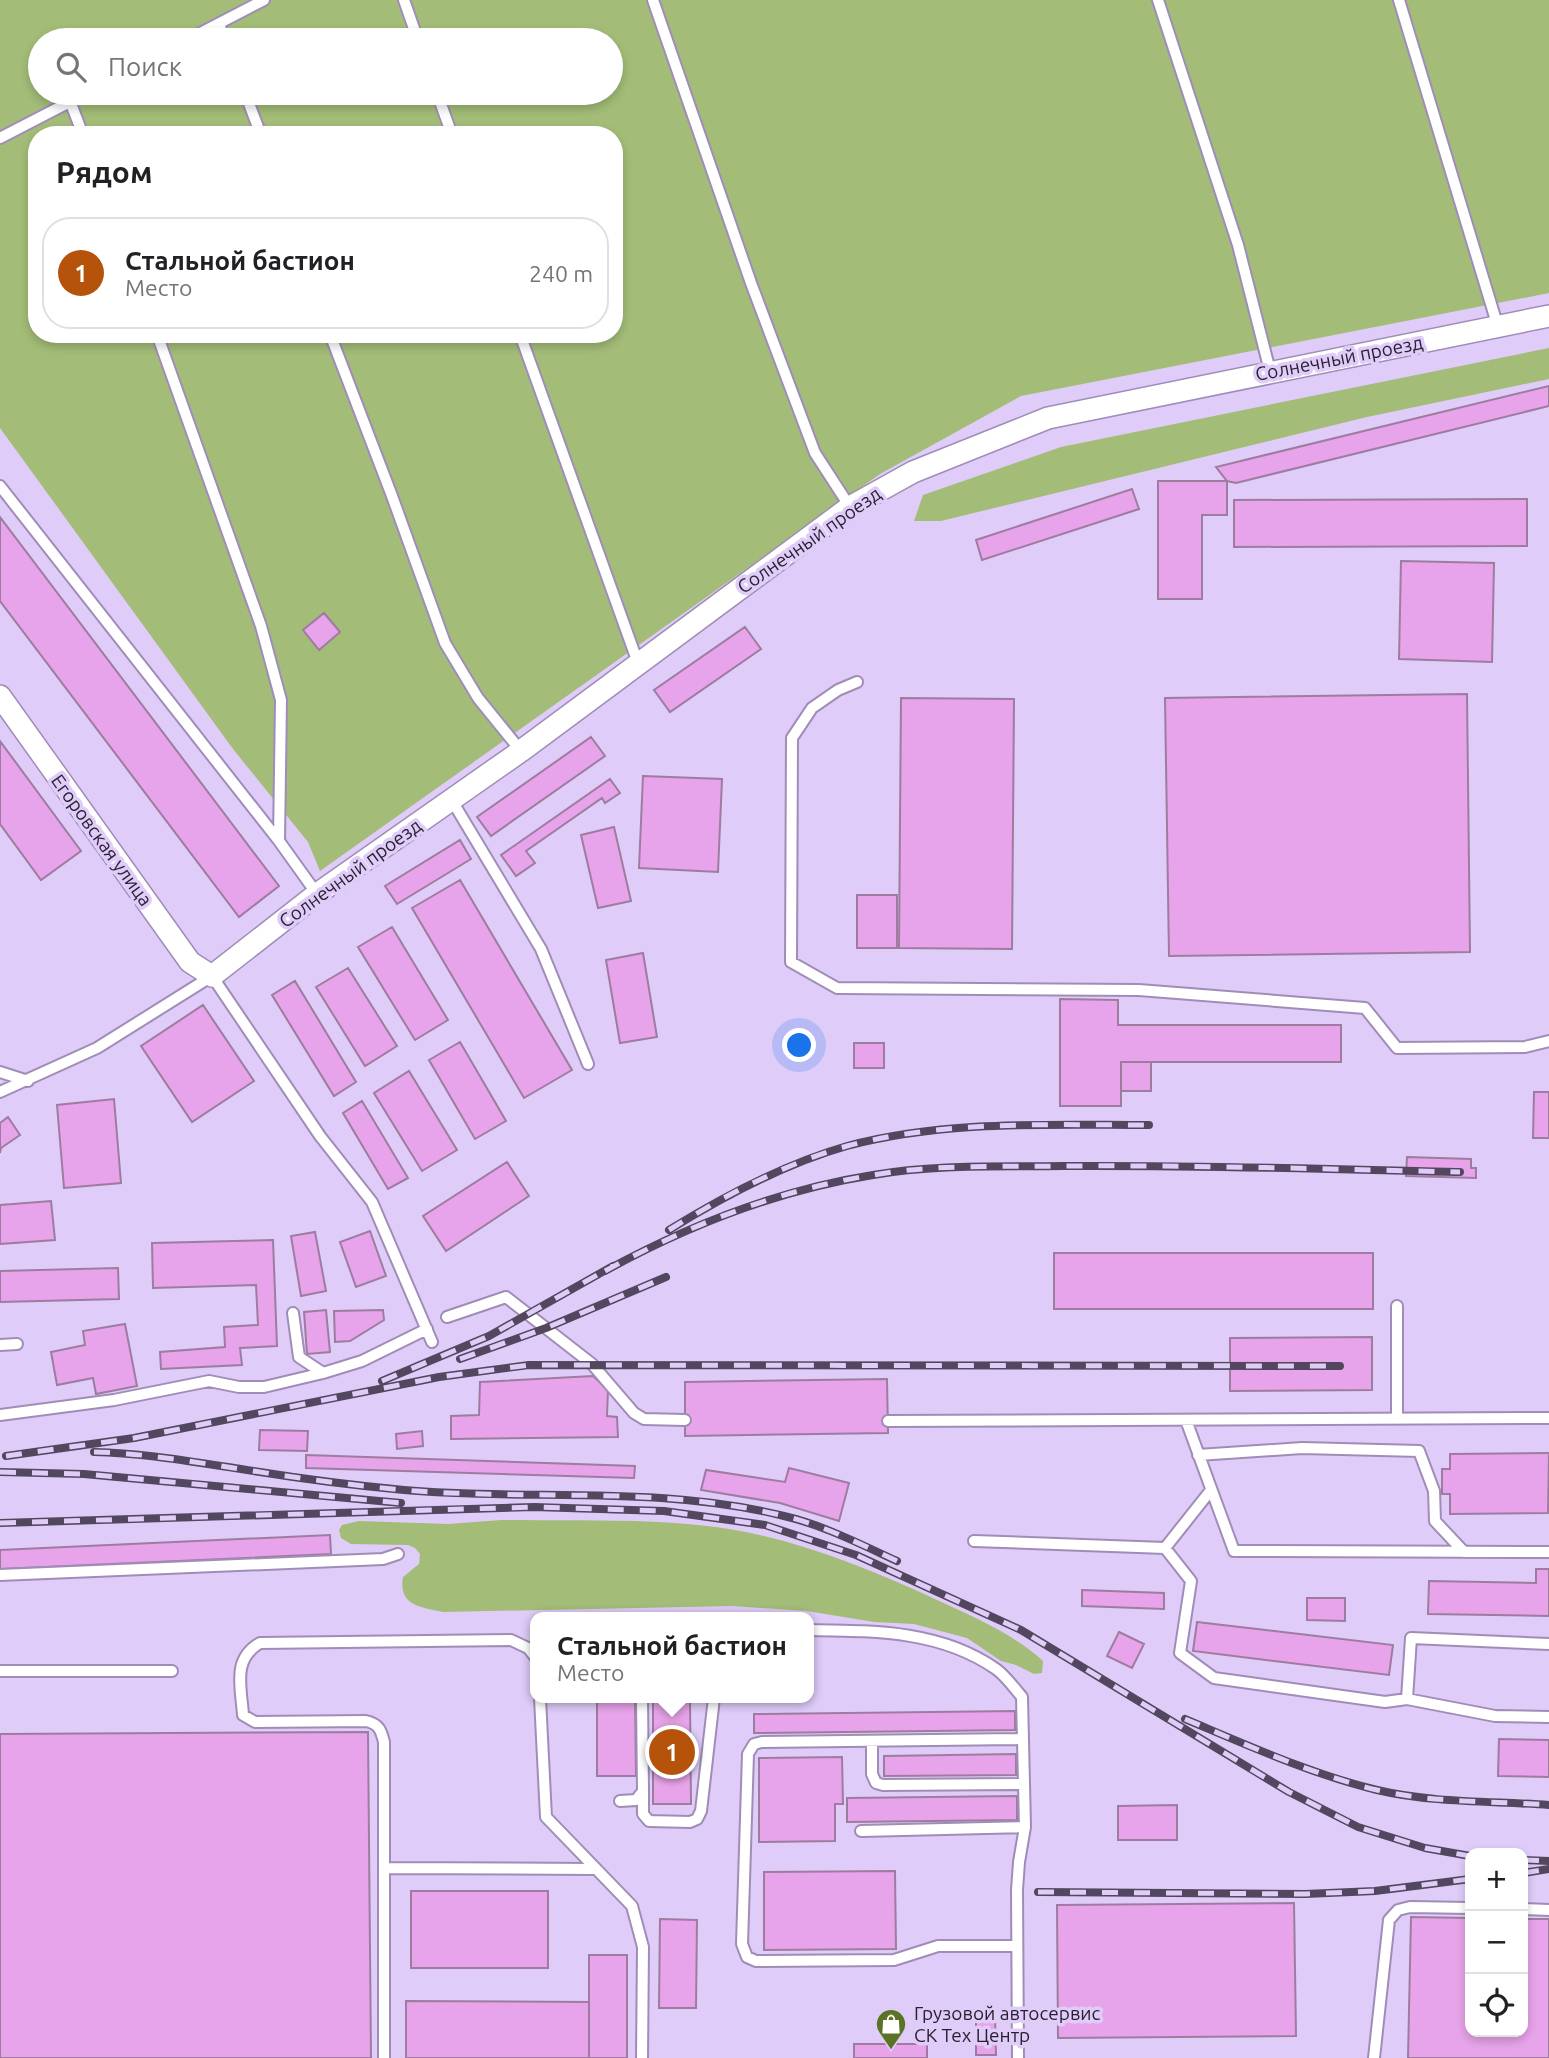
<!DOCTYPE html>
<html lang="ru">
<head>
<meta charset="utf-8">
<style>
  body { margin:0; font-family:Ubuntu,sans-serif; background:#f2f2f2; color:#202124 }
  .controls { position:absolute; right:21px; bottom:21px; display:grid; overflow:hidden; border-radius:14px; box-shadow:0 4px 10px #0003 }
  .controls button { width:63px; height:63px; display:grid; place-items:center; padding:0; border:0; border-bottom:2px solid #e0e0e0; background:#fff; color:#202124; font:35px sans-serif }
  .you { position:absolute; left:800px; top:1046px; width:24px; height:24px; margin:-18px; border:5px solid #fff; border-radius:50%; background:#1a73e8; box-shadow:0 0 0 10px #1a73e833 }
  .badge { display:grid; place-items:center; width:46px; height:46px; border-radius:50%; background:#b45309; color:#fff; font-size:23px; font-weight:700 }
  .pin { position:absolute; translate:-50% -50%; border:4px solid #fff; box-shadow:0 2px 7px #0006 }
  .popup { position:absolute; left:530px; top:1612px; width:284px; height:91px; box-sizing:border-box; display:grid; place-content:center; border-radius:14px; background:#fff; filter:drop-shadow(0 2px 5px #0005); font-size:23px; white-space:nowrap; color:#757577 }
  .popup b { font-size:26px; color:#202124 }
  .popup::after { content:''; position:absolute; left:50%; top:100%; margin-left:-14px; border:14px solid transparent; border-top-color:#fff }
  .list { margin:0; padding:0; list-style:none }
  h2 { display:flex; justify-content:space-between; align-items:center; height:91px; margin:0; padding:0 28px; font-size:30px }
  h2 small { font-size:23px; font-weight:400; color:#757577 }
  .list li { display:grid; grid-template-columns:46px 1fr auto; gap:21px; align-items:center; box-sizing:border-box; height:112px; margin:0 14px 14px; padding:0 14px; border:2px solid #e0e0e0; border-radius:28px }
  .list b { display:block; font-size:26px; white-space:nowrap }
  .list p { margin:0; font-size:23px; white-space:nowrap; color:#757577 }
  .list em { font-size:23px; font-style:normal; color:#757577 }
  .icon { flex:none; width:38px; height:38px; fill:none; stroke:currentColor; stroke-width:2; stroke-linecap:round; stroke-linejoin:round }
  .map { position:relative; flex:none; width:1549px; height:2058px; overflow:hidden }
  .search { position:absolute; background:#fff; box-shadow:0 4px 10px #0003; left:28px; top:28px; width:595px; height:77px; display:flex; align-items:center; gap:18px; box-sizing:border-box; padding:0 24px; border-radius:38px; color:#757577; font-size:26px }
  .panel { position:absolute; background:#fff; box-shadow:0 4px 10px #0003; left:28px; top:126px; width:595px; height:217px; border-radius:28px }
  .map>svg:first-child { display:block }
</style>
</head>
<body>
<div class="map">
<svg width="1549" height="2058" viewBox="0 0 1549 2058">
  <rect width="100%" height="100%" fill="#dfccf8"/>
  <path fill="#a3bd78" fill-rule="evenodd" d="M0,0H1549V293L1021,396L880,474L320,871L308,842L233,749L0,428ZM40,40H611V93H40ZM37,135H614V334H37Z
    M1549,348V379L1367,417L941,521H914L923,495L1061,447Z
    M501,1520C578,1521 671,1517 746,1532C813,1546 875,1571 937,1600C974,1617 1012,1633 1043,1661L1042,1673L1034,1674L1016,1665L1001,1661L967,1638L914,1624L874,1622L807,1611L732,1606L443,1612C421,1607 398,1606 403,1577L419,1564L420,1554L415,1548L408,1545L351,1544L341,1538L339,1530L342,1525L359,1521L448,1524Z"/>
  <path fill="#e7a4ea" stroke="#9e7c9f" stroke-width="2" d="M1549,386V406L1236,483L1227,481L1216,467Z
    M1158,481H1227V515H1202V599H1158Z
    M1132,489L1139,509L982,560L976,540Z
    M1527,499V546L1234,547V500Z
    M0,517L279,886L239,917L0,601Z
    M1401,561L1494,563L1492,662L1399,659Z
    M324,613L340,632L319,650L303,630Z
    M745,627L761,649L670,712L654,690Z
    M1467,694L1470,952L1169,956L1165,698Z
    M901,698L1014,699L1012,949L899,948Z
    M591,737L605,756L491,836L477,817Z
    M0,741L81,851L41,880L0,824Z
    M643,776L722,779L718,872L639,868Z
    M610,779L620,793L605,803L602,798L526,851L535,863L516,876L501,855Z
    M614,827L631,901L598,908L581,835Z
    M460,840L471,859L397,904L385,886Z
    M460,880L572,1070L524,1098L412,908Z
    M857,895H897V948H857Z
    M392,927L448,1020L415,1040L358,947Z
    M643,953L657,1037L620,1043L606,960Z
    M348,968L397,1046L365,1066L316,987Z
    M295,981L356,1082L334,1096L272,995Z
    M1060,999L1118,1000V1025H1341V1062H1121V1106H1060Z
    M203,1005L254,1081L192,1122L141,1046Z
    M460,1042L506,1121L475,1139L429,1060Z
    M854,1043H884V1068H854Z
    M1121,1062H1151V1091H1121Z
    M409,1071L457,1150L422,1171L374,1093Z
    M1534,1092H1549V1138H1533Z
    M114,1099L121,1183L64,1188L57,1105Z
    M362,1101L408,1178L388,1189L343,1113Z
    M8,1117L20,1135L1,1148L0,1153V1123Z
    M1407,1157L1471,1159V1168H1476V1178L1406,1176Z
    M507,1162L529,1196L446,1251L423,1216Z
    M51,1201L55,1240L0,1244V1205Z
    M370,1231L386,1276L356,1287L340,1242Z
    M315,1232L326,1291L301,1296L291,1236Z
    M273,1240L277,1346L240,1348L242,1365L161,1369L160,1352L225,1347L224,1327L258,1325L256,1285L153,1288L152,1243Z
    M1054,1253H1373V1309H1054Z
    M118,1268L119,1299L0,1302V1271Z
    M326,1310L330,1352L307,1354L304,1312Z
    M383,1310L384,1320L350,1341L335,1342L334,1311Z
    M125,1324L137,1386L96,1394L93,1378L57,1385L51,1352L85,1345L83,1331Z
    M1372,1337V1390L1230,1391V1338Z
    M593,1376L608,1390L607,1416L617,1417L618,1437L451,1439V1416L479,1415L480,1382Z
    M887,1379L888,1433L685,1436V1382Z
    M260,1430L308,1431L307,1451L259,1450Z
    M422,1431L423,1446L397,1449L396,1434Z
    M1549,1453L1548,1513L1450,1514V1494H1442V1469H1450V1454Z
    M306,1455L635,1466L634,1478L306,1468Z
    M789,1468L849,1483L839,1521L780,1503L701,1490L706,1470L785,1482Z
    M330,1535L331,1554L0,1569V1550Z
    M1536,1569H1549V1616L1428,1614L1429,1581L1536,1583Z
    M1082,1590L1164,1593V1609L1082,1606Z
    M1307,1598H1345V1621L1307,1620Z
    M1197,1622L1393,1645L1389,1675L1193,1651Z
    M1119,1632L1144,1644L1132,1668L1107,1656Z
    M597,1698H635L636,1776H597Z
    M653,1698H709V1700H690L691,1804H653Z
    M1015,1711V1730L754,1733V1714Z
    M368,1732L371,2058H0V1734Z
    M1499,1739L1549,1740V1777L1498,1776Z
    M1016,1754V1775L884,1776V1756Z
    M842,1757L843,1804H835V1841L759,1842V1758Z
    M1017,1796V1820L847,1822V1798Z
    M1177,1805V1840H1118V1806Z
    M895,1871L896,1949L764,1950V1872Z
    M411,1891H548V1968H411Z
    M1294,1903L1296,2036L1058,2038L1057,1905Z
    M1411,1917L1470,1918V2032H1523V1919H1549V2058H1408Z
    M660,1919L697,1920L696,2008H659Z
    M589,1955H627V2058H589Z
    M406,2001L589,2002V2058H406Z
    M976,2016H995L996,2055H976Z
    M854,2044H927V2058H854Z"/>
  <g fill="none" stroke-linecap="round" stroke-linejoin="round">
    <g stroke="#a08db7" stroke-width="14">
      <path id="lane" d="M404,0L418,40
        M653,0L751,283L815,453L850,507
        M1158,0L1238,245L1270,371
        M1399,0L1498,327
        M219,24L225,40
        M187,40L264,0
        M245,93L261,135
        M437,93L452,135
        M70,101L83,135
        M0,138L87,93
        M157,334L261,626L281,700L279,841L317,894
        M330,334L392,496L445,643L478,698L521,751
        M520,334L638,663
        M0,486L279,841
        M857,682L838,690L812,708L792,738L791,962L837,988L1139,990L1365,1008L1397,1048L1525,1047L1549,1041
        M451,799L541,949L588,1064
        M0,1072L28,1081
        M0,1092L97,1048L212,976L320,1136L372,1202L432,1342
        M1397,1306V1419
        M293,1313L299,1357L323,1373
        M447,1317L506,1297L592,1364L634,1413L644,1419L685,1420
        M0,1345L17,1344
        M0,1415L114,1400L209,1381L239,1387H264L323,1373L362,1361L427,1329
        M1186,1420L1234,1551L1549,1552
        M888,1421L1549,1418
        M1198,1455L1302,1448L1419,1451L1434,1491L1435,1521L1464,1552
        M974,1541L1165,1548L1211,1490
        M1165,1548L1191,1581L1180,1653L1214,1678L1385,1702L1407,1699L1495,1716L1549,1717
        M0,1575L383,1559L398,1554
        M808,1630C874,1631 940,1630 996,1669C1006,1676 1014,1688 1022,1697L1025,1827L1019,1862L1017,1890L1018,2058
        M0,1671H172
        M540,1698L546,1817L632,1906L643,1947L642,2058
        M1407,1699L1411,1638L1549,1644
        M872,1741V1774L876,1783L883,1785L1024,1784
        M643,1791V1814L649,1821L690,1822L697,1819L701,1811L714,1698
        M620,1801L636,1800L643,1791L642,1698
        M861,1831L1025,1827
        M384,1868V1742C381,1730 379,1724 366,1721L255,1722L243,1715C241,1686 232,1659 260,1643L511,1640L528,1648L536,1658
        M1523,1909L1549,1910
        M1017,1946H938L894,1960L756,1961L747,1957L742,1944L748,1754L754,1744L762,1742L1023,1739
        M384,2058V1868L596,1869
        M1374,2058L1389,1920L1398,1910L1410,1907L1470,1908"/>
    </g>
    <g stroke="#a08db7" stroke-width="24">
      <path id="street" d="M0,696L190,962L212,976L317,894L521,751L850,507L913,472L1048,418L1549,316"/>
    </g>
    <use href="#lane" stroke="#fff" stroke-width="10"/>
    <use href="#street" stroke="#fff" stroke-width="21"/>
    <g stroke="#52475e" stroke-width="8">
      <path id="rail" d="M669,1230C724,1196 784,1164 847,1146C945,1120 1048,1125 1149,1125
        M605,1271C689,1225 778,1190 873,1175C935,1164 1000,1167 1063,1166C1195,1165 1328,1169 1460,1172
        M460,1359L546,1328L666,1277
        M382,1381L489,1336L613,1266
        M94,1452C144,1453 193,1462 241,1469C296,1478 350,1485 404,1490C531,1501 660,1485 784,1516C823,1525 860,1544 897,1561
        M6,1456L134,1438L439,1377L529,1365L1340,1366
        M0,1472L84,1474L401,1503
        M0,1523L534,1507L664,1511L765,1525L856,1555L1021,1630L1289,1792L1358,1827L1425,1848L1470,1856
        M1185,1719C1247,1745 1311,1774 1377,1790C1432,1803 1493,1801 1549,1805
        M1523,1860L1549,1861
        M1523,1873L1549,1869
        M1038,1892L1305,1894L1375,1891L1470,1879"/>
    </g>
    <use href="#rail" stroke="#dfccf8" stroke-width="5" stroke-dasharray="16" stroke-linecap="butt"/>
  </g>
  <defs>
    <g id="shop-pin" transform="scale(1.575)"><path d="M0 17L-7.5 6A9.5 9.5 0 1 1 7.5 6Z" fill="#5b7326" stroke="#dfccf8"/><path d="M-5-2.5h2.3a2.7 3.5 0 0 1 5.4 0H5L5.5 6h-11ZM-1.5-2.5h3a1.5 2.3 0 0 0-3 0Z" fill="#fff"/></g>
  </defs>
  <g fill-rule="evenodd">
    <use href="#shop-pin" x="891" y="2024"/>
  </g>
  <g text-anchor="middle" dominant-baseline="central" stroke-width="7" stroke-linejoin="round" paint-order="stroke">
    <g font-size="19" fill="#271f2f" stroke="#dfccf8">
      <text transform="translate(1339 358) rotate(-11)">Солнечный проезд</text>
      <text transform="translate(809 540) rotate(-35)">Солнечный проезд</text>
      <text transform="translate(102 840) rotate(54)">Егоровская улица</text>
      <text transform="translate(350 873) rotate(-36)">Солнечный проезд</text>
    </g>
    <g font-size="19" fill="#271f2f" stroke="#dfccf8" text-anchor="start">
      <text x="914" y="2013">Грузовой автосервис<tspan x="914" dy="22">СК Тех Центр</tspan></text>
    </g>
  </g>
</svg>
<div class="controls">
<button>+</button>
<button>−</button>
<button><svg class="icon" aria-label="locate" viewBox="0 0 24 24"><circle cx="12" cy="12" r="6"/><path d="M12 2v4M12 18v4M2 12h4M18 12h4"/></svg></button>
</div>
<div class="you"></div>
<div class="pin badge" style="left:672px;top:1752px">1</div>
<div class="popup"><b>Стальной бастион</b>Место</div>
<div class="search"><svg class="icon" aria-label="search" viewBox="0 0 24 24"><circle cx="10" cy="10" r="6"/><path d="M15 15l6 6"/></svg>Поиск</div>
<section class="panel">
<h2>Рядом<small></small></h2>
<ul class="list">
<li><span class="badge">1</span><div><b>Стальной бастион</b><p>Место</p></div><em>240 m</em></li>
</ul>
</section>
</div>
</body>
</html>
